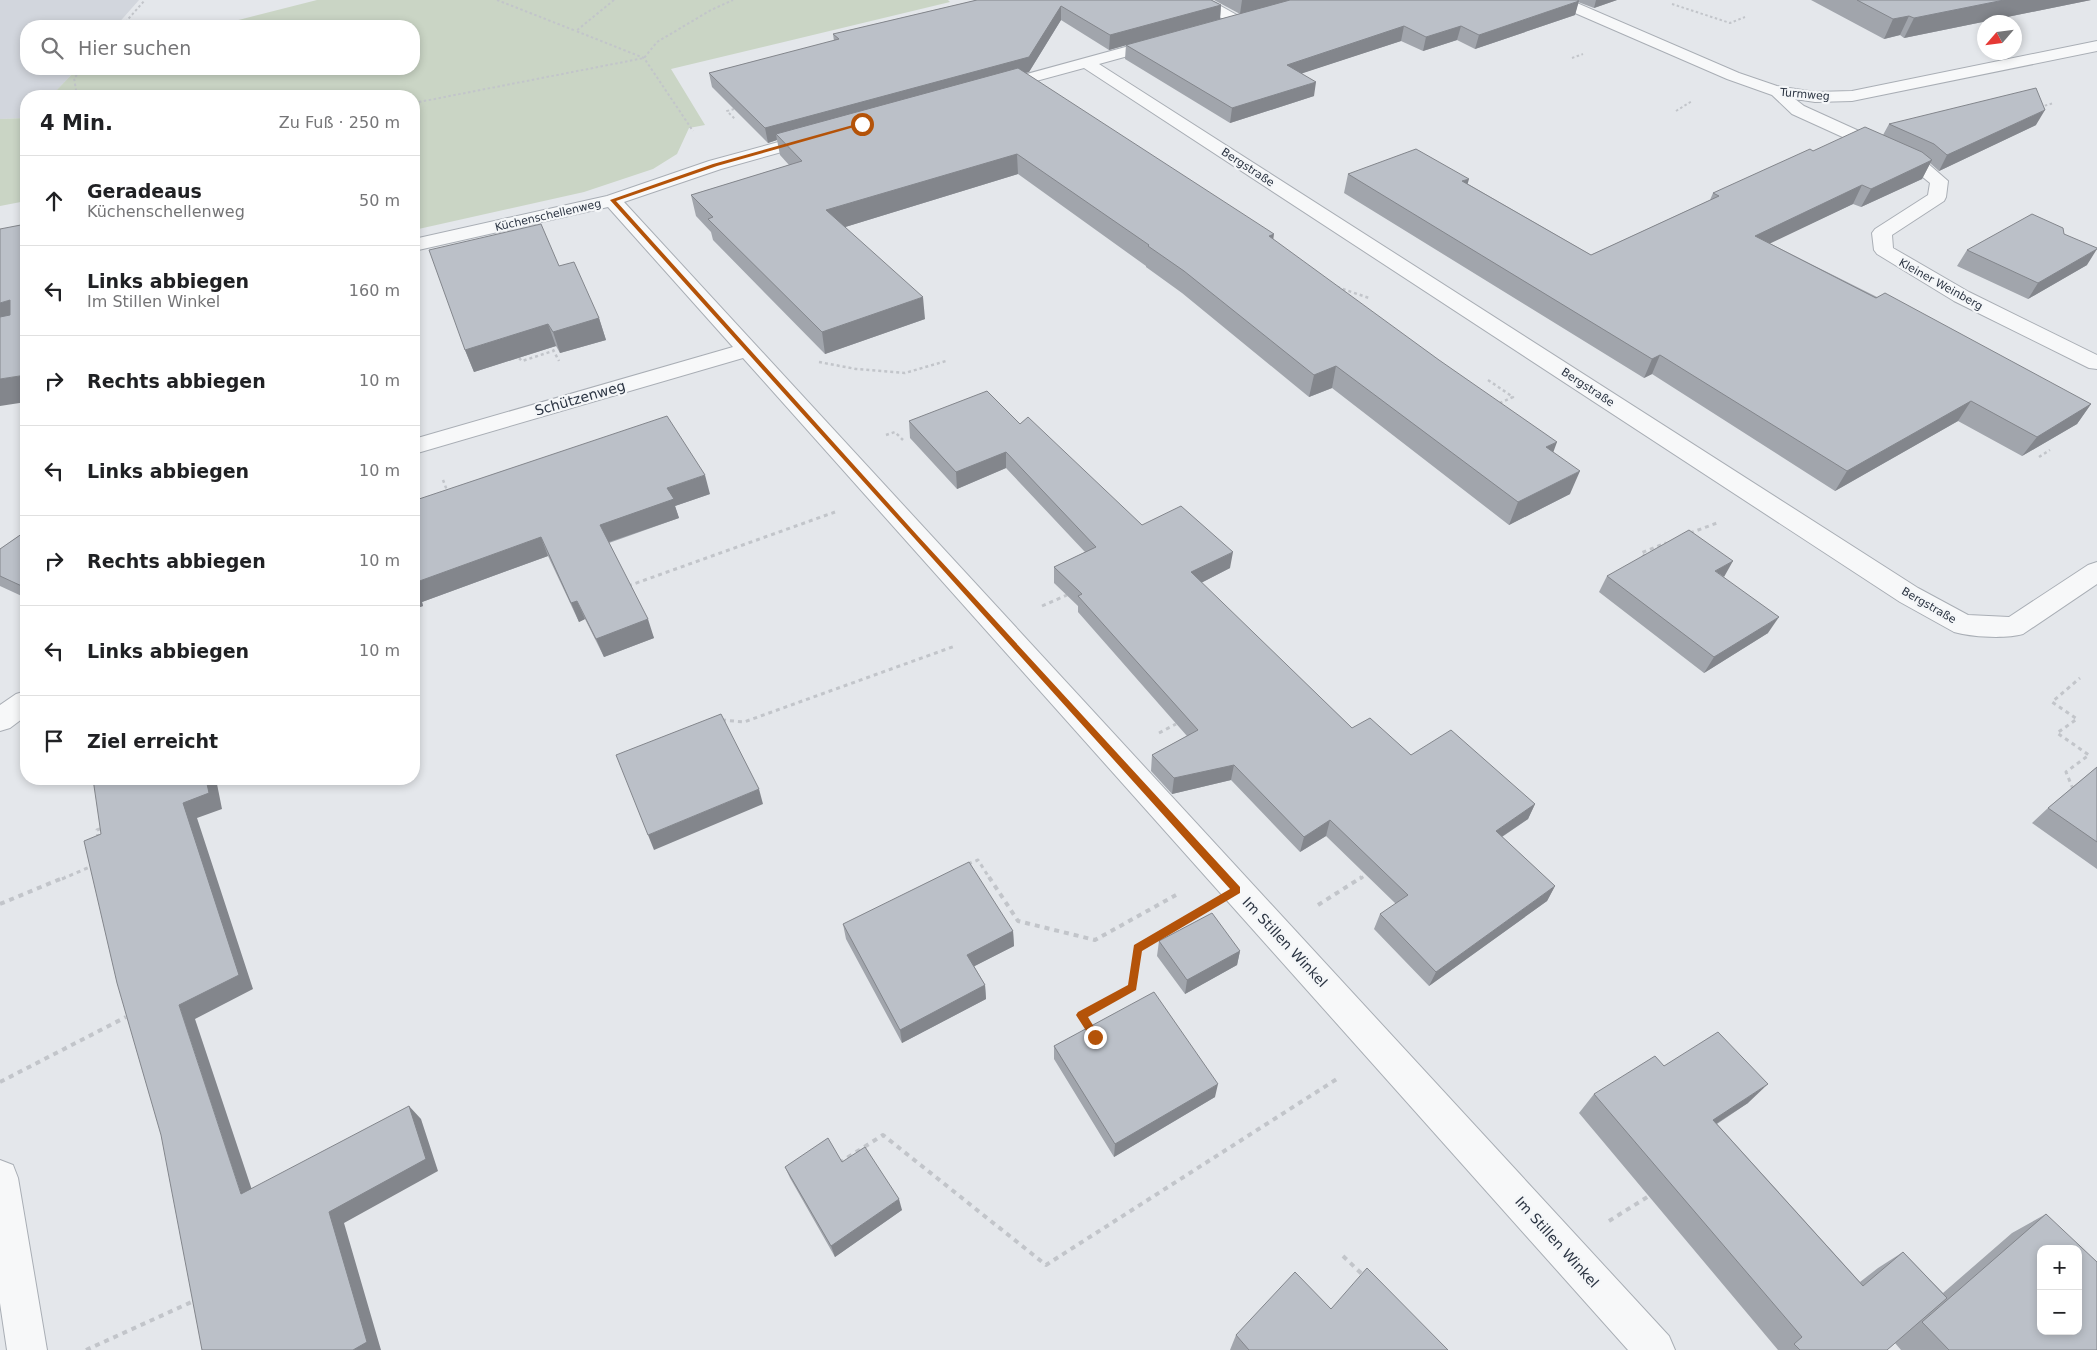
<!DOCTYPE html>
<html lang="de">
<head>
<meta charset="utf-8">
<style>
	:root { --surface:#fff; --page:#f2f2f2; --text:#202124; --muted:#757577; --line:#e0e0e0 }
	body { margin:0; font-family:"DejaVu Sans",sans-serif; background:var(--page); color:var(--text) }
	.controls { position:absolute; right:15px; bottom:15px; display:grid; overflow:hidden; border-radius:10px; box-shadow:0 2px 8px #0003 }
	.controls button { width:45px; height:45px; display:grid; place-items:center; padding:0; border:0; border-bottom:1px solid var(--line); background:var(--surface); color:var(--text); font:25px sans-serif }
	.compass { position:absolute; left:1977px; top:15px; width:45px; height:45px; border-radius:50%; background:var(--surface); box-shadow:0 2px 8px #0003; rotate:242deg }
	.stop { position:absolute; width:15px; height:15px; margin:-11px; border:4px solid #b45309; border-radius:50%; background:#fff }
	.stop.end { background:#b45309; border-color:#fff; box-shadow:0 1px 5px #0008 }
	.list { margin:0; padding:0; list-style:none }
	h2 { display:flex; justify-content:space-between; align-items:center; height:65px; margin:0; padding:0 20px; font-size:21px }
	h2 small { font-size:16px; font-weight:400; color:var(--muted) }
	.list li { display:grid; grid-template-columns:32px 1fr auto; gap:15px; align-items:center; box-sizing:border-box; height:90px; padding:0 20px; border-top:1px solid var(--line) }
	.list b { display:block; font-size:19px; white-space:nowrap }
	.list p { margin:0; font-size:16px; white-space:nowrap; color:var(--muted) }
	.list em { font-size:16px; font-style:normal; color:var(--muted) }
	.icon { flex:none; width:28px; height:28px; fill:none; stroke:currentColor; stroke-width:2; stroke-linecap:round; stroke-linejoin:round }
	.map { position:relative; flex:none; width:2097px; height:1350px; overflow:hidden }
	.search { position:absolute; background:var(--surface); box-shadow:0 2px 8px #0003; left:20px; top:20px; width:400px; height:55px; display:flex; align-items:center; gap:12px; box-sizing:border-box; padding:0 18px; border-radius:20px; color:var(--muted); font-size:19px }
	.panel { position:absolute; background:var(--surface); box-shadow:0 2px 8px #0003; left:20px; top:90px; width:400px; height:695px; border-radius:20px }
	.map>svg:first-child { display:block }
	.built { fill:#d2d6dd }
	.green { fill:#cad5c5 }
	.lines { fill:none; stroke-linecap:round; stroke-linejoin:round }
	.street-casing { stroke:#a9aeb5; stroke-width:2 }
	.path-far3 { stroke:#c2c5ca; stroke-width:2; stroke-dasharray:2.5 2.5; stroke-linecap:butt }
	.path-far2 { stroke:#c2c5ca; stroke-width:2.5; stroke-dasharray:3 3; stroke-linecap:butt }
	.path-far1 { stroke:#c2c5ca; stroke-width:3; stroke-dasharray:4 4; stroke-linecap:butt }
	.path { stroke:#c2c5ca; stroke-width:4; stroke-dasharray:5 5; stroke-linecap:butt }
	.street { fill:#f7f8f9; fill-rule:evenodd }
	.wall { fill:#a1a5ac }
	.shaded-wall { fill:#83868c }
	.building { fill:#bbc0c8; stroke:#83868c; fill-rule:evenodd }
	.route { fill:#b45309 }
	.labels { text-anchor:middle; stroke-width:4.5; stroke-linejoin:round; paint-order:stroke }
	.far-street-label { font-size:11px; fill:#2c3543; stroke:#f4f6f8 }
	.street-label { font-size:14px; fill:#2c3543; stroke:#f4f6f8 }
</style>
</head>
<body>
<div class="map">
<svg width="2097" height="1350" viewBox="0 0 2097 1350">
	<rect width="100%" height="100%" fill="#e4e7eb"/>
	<!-- built -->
	<path class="built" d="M0 0H139L116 26H26V69H77L51 96H26V118L0 119Z"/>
	<!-- green -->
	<path class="green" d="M317 0H948L950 2 671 69 705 125 689 128 677 154 653 169 584 192 414 230V96H51L77 69H414V26H215Z
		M26 118V201L0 206V119Z"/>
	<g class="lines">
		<!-- street casing -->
		<g class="street-casing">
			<path id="street" d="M1192 0H1210L1244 19 1247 22 1244 25H1234L1194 3Z
				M1550 0H1570L1739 73 1777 86 1815 92 1852 91 2097 41V51L1852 101 1815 102 1795 99 1804 106 1925 161 1948 181 1946 197 1944 201 1892 235 1893 248 1969 292 2097 355V369L2089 368 1954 301 1877 254 1874 250 1872 233 1875 229 1928 195 1930 183 1913 169 1792 114 1772 95 1727 79 1552 3Z
				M1162 37 1168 39 1170 42 1168 45 1099 64 1918 588 1968 615 2009 617 2088 565 2097 562V584L2023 634C2006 639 1971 637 1954 632L1900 602 1084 68 996 92 990 90 988 87 990 84Z
				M815 132 821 133 824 137 821 141 721 169 624 202 1669 1336 1675 1350H1628L743 358 414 454V439L733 347 608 207 414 251V239L607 196 709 161Z
				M26 691V716L10 728 0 731V705L16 694Z
				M0 1160 13 1165 18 1178 47 1350H7L0 1303Z"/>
		</g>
		<!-- path-far3 -->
		<path class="path-far3" d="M497 0 576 31
			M614 0 576 31 644 58 693 131
			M1672 4 1730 23 1745 17
			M122 26 145 0
			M1572 58 1583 54
			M77 96 74 78 83 69
			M414 103 644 58 657 42 711 10 733 0
			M2040 107 2054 103
			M734 109 727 111 735 119
			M1676 111 1692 101"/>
		<!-- path-far2 -->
		<path class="path-far2" d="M1337 287 1369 298
			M550 344 559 361
			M519 358 522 361 553 351
			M819 362 856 369 905 373 946 361
			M1488 380 1513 397 1498 404
			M886 435 895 432 903 440
			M2039 457 2050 450
			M443 480 448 493"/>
		<!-- path-far1 -->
		<path class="path-far1" d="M1690 533 1717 523
			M1646 557 1641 553 1666 543
			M628 586 835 512
			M1042 606 1067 595
			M722 720 744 722 955 646
			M1159 733 1176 724
			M2073 789 2066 772 2089 755 2057 733 2077 719 2052 702 2080 678
			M98 838 97 830 102 828
			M968 864 978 860 990 879
			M62 879 92 866
			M1360 879 1366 875"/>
		<!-- path -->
		<path class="path" d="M989 877 1018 921 1095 940 1176 895
			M0 904 65 877
			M1318 905 1362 877
			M1091 1030 1081 1015 1132 987 1137 948 1194 915
			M0 1082 126 1017
			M839 1163 883 1135 1046 1265 1340 1077
			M1609 1221 1649 1196
			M1343 1256 1363 1275
			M86 1350 196 1300"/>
		<!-- street -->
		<use href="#street" class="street"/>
	</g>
	<!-- wall -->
	<path class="wall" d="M977 0 1221 5 1220 19 1240 14 1214 0H1617L1594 8 1578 2 1575 15 1475 49 1457 40 1423 51 1401 41 1302 73 1314 96 1230 123 1125 59 1126 45 1109 50 1061 20 1029 72 1025 73 1273 239 1553 453 1570 494 1509 525 1332 388 1309 397 1182 293 1146 267V266L1018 174 845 227 925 319 825 354 713 240 711 232 696 216 691 195 789 165 780 155 777 140 768 143 712 87 709 73 834 41 833 34Z
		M1811 0H2091L1904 38 1900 35 1884 39Z
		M1889 124 2036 125 1939 171 1930 163 1922 179 1861 207 1853 204 1769 243 2091 404 2077 424 2022 456 1958 421 1835 491 1652 374 1644 378 1344 193 1348 174 1468 184 1591 255 1710 200 1713 193 1813 151 1883 135Z
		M2064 234 2087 265 2028 299 1957 266 1967 250Z
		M559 266 599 318 606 340 560 353 556 346 474 372 465 350Z
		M909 421 1020 424 1142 525 1230 568 1201 583 1352 728 1411 755 1535 804 1528 819 1502 837 1555 886 1547 901 1429 986 1374 929 1380 914 1396 904 1326 836 1300 852 1231 780 1172 794 1151 771 1152 755 1187 736 1078 612V606L1054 583V567L1085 552 1006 468 957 489 910 438Z
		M414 494 419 499 710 494 675 506 679 518 609 543 654 638 604 657 585 619 579 622 548 556 422 602 423 606 414 609Z
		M26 531V598L0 586V549Z
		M1607 576 1724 577 1768 633 1704 673 1599 592Z
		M2097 767V869L2032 823 2048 808Z
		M843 924 1013 931 1014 946 974 966 985 985 986 999 902 1043 846 939Z
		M1159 941 1240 951 1237 965 1185 994 1157 956Z
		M1054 1046 1215 1097 1114 1157 1054 1059Z
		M1664 1066 1748 1103 1717 1124 1860 1282 1878 1268 1903 1252 1943 1293 2012 1233 2046 1214 2097 1350H1901L1895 1343 1887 1350H1778L1579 1113 1594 1094Z
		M842 1162 902 1210 835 1257 790 1178 785 1167Z
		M1331 1309 1448 1350H1230L1236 1335Z"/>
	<!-- shaded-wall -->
	<path class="shaded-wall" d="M1242 0H1292L1240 14Z
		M1596 0H1617L1594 8Z
		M2004 0H2091L1904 38 1914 18Z
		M1579 1 1575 15 1475 49 1479 35Z
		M1221 5 1220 19 1109 50 1110 35Z
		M1061 6V20L1029 72 781 139 776 134 777 140 768 143 765 128Z
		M1909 16 1900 35 1884 39 1893 19Z
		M1404 26 1401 41 1285 79 1287 65Z
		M1461 26 1457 40 1423 51 1426 37Z
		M1316 82 1314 96 1230 123 1232 108Z
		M2045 110 2036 125 1939 171 1947 155Z
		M1017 154 1018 174 829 232 826 210Z
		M1932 160 1922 179 1861 207 1871 189Z
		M1469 179 1464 197 1462 181Z
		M1862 185 1853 204 1746 255 1755 236Z
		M1274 234 1271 255 1269 236Z
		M2097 249 2087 265 2028 299 2038 283Z
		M923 297 925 319 825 354 822 332Z
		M10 300 26 323 0 332V303Z
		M599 318 606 340 560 353 553 332Z
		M548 324 556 346 474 372 465 350Z
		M1660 355 1652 374 1644 378 1652 359Z
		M1336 366 1332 388 1309 397 1314 375Z
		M26 375V402L0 406V379Z
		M1971 401 1958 421 1835 491 1847 471Z
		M2091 404 2077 424 2022 456 2037 437Z
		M1557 442 1549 464 1546 447Z
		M1006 452V468L957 489 956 472Z
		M1580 471 1570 494 1509 525 1518 502Z
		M705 475 710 494 675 506 679 518 606 543 600 525 667 488Z
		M541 537 548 556 422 602 423 606 414 609V583Z
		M1233 552 1230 568 1189 589 1191 572Z
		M1733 561 1724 577 1715 571Z
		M577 601 585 619 579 622 571 603Z
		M1779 617 1768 633 1704 673 1714 657Z
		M648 619 654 638 604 657 596 639Z
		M1234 765 1231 780 1172 794 1174 778Z
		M206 779H216L222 809 197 818 253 989 195 1019 257 1205 241 1194 179 1005 183 803Z
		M759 789 763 804 654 850 648 835Z
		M1535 804 1528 819 1488 846 1496 831Z
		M1330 820 1326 836 1300 852 1304 837Z
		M1555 886 1547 901 1429 986 1436 972Z
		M1013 931 1014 946 969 969 967 955Z
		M1240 951 1237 965 1185 994 1187 980Z
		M985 985 986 999 902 1043 900 1030Z
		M1218 1084 1215 1097 1114 1157 1115 1144Z
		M1768 1084 1748 1103 1694 1138 1713 1120Z
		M409 1106 421 1119 438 1171 344 1223 381 1350H353L329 1212Z
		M899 1199 902 1210 835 1257 831 1246Z"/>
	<!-- building -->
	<path class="building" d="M977 0H1211L1221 5 1110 35 1061 6 1029 57 765 128 709 73 839 39 833 34Z
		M1290 0H1577L1579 1 1479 35 1461 26 1426 37 1404 26 1287 65 1316 82 1232 108 1126 45Z
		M1857 0H2004L1914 18 1909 16 1893 19Z
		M1018 68 1274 234 1269 236 1439 360 1557 442 1546 447 1580 471 1518 502 1336 366 1314 375 1184 271 1148 246 1149 245 1017 154 826 210 923 297 822 332 708 219 713 217 691 195 802 161 776 134Z
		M2036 88 2045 110 1947 155 1934 144 1889 124Z
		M1865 127 1922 152 1932 160 1871 189 1862 185 1755 236 1876 298 1885 293 2091 404 2037 437 1971 401 1847 471 1660 355 1652 359 1348 174 1416 149 1469 179 1462 181 1591 255 1719 196 1713 193 1810 149 1813 151Z
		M2032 214 2063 228 2064 234 2097 248V249L2038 283 1967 250Z
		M26 224V375L0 379V317L10 315V300L0 303V229Z
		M541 224 559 266 574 262 599 318 553 332 548 324 465 350 429 250Z
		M987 391 1020 424 1028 417 1142 525 1181 506 1233 552 1191 572 1352 728 1370 718 1411 755 1451 730 1535 804 1496 831 1555 886 1436 972 1380 914 1408 895 1330 820 1304 837 1234 765 1174 778 1152 755 1198 730 1078 596 1082 594 1054 567 1096 547 1006 452 956 472 909 421Z
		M667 416 705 475 667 488 674 499 600 525 648 619 596 639 577 601 571 603 541 537 414 583V494L419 499Z
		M1689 530 1733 561 1715 571 1779 617 1714 657 1607 576Z
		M26 531V588L0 576V549Z
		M721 714 759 789 648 835 616 755Z
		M2097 767V842L2048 808Z
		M93 779H206L209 793 183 803 239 975 179 1005 241 1194 409 1106 426 1159 329 1212 367 1342 353 1350H202L161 1135 117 983 84 841 101 834Z
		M969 862 1013 931 967 955 985 985 900 1030 843 924Z
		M1212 913 1240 951 1187 980 1159 941Z
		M1154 992 1218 1084 1115 1144 1054 1046Z
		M1718 1032 1768 1084 1713 1120 1863 1286 1903 1252 1947 1298 1887 1350H1800L1794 1344 1802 1337 1594 1094 1655 1056 1664 1066Z
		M828 1138 842 1162 865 1147 899 1199 831 1246 785 1167Z
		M2046 1214 2097 1262V1350H1949L1922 1322ZM2041 1249H2078V1331H2041Z
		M1367 1268 1448 1350H1249L1236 1335 1295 1272 1331 1309Z"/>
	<!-- route -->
	<path class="route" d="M860 123 865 124 717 166 616 201 917 535 1240 887V893L1142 951 1136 990 1088 1017 1100 1037 1095 1042 1092 1040 1076 1015 1078 1012 1128 985 1134 945 1230 889 610 200 713 164Z"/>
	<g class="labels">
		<!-- far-street labels -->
		<g class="far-street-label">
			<text transform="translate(1805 94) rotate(5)" y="4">Turmweg</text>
			<text transform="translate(1248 167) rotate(33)" y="4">Bergstraße</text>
			<text transform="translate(548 215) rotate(-13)" y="4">Küchenschellenweg</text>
			<text transform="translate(1941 284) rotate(29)" y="4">Kleiner Weinberg</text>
			<text transform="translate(1588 387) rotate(33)" y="4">Bergstraße</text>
			<text transform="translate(1929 605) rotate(30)" y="4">Bergstraße</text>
		</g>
		<!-- street labels -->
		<g class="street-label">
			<text transform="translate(580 398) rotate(-16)" y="5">Schützenweg</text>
			<text transform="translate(1285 942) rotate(47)" y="5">Im Stillen Winkel</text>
			<text transform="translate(1557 1242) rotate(48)" y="5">Im Stillen Winkel</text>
		</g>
	</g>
</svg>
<div class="controls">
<button>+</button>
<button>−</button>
</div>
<svg class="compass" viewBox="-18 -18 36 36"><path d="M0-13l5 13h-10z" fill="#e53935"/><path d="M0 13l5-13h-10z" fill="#757577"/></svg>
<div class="stop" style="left:862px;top:124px"></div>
<div class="stop end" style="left:1095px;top:1037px"></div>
<div class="search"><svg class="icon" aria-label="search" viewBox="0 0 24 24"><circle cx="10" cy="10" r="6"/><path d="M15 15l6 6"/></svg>Hier suchen</div>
<section class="panel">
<h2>4 Min.<small>Zu Fuß · 250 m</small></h2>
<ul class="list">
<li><svg class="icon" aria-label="ahead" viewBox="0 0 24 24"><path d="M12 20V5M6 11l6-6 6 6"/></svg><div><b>Geradeaus</b><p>Küchenschellenweg</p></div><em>50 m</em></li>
<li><svg class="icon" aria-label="left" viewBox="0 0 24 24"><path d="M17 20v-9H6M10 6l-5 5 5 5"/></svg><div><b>Links abbiegen</b><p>Im Stillen Winkel</p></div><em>160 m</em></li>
<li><svg class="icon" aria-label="right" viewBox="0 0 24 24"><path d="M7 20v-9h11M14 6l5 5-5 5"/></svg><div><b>Rechts abbiegen</b></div><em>10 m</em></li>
<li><svg class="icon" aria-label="left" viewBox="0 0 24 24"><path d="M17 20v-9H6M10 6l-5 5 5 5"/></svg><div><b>Links abbiegen</b></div><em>10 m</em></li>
<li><svg class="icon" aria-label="right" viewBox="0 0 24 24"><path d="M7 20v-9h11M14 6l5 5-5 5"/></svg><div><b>Rechts abbiegen</b></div><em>10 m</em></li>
<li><svg class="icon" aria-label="left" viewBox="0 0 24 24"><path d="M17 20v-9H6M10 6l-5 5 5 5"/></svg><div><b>Links abbiegen</b></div><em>10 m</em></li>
<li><svg class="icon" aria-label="arrive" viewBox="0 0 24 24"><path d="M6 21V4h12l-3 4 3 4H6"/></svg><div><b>Ziel erreicht</b></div></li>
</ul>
</section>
</div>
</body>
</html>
